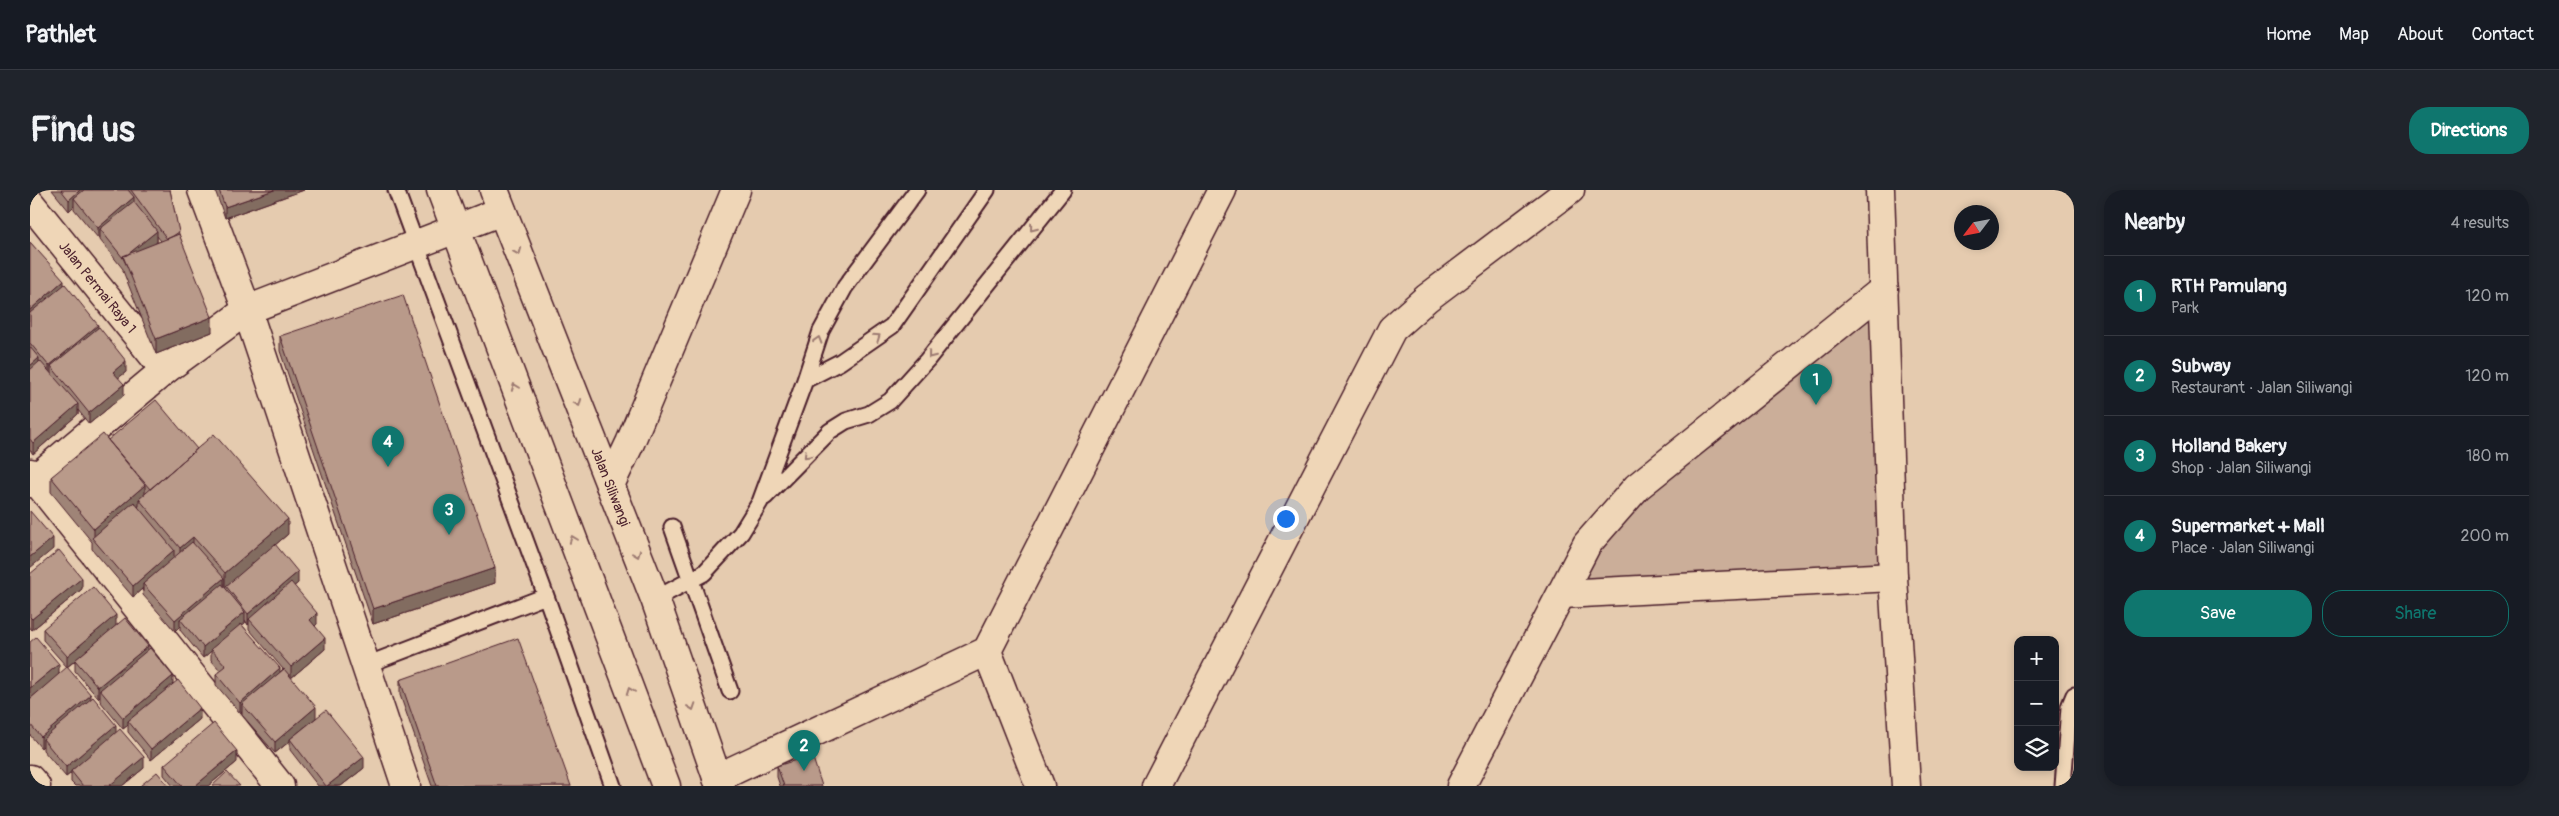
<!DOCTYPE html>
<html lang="en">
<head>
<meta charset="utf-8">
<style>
	:root { --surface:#171b24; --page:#20242c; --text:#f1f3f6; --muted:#9ea1a6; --line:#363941; --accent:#0f766e }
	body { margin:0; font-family:Pangolin,sans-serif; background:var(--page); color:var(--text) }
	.controls { position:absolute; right:15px; bottom:15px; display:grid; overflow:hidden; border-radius:10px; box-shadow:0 2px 8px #0003 }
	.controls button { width:45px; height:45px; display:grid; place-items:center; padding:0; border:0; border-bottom:1px solid var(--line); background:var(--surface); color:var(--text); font:25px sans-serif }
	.compass { position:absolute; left:1924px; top:15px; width:45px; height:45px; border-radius:50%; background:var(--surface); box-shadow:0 2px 8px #0003; rotate:238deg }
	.you { position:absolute; left:1255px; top:328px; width:18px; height:18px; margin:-12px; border:4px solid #fff; border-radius:50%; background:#1a73e8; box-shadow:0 0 0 8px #1a73e833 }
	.badge { display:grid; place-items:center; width:32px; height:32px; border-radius:50%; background:var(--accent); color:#fff; font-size:16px; font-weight:700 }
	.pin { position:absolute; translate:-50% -41px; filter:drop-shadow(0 1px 2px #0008) }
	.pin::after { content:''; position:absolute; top:26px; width:18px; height:15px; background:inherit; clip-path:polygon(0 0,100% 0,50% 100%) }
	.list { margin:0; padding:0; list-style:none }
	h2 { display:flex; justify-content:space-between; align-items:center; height:65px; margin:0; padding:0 20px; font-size:21px }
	h2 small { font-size:16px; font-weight:400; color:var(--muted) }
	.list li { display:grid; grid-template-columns:32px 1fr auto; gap:15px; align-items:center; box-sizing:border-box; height:80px; padding:0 20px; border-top:1px solid var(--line) }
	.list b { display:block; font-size:19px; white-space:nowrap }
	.list p { margin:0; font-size:16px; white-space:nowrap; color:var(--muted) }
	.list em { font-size:16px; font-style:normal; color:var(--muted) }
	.actions { display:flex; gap:10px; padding:15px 20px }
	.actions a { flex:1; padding:11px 0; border:1px solid var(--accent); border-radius:20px; text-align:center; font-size:18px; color:var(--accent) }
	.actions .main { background:var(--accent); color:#fff }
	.icon { flex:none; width:28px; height:28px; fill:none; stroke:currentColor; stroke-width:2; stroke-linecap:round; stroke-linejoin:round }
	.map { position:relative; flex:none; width:2044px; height:596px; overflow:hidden; border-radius:20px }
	header { display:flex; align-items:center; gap:30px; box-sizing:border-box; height:70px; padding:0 25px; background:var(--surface); border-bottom:1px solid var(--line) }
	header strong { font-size:24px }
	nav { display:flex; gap:28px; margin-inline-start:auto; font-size:18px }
	.intro { display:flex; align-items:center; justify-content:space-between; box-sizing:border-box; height:120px; padding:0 30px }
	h1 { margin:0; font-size:35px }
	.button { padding:12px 22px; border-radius:20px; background:var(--accent); color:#fff; font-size:18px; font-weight:700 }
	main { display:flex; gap:30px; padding:0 30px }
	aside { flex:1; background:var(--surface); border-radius:20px; box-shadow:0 2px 8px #0003 }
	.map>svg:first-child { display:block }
	.green { fill:#cbae99; stroke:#8a6662 }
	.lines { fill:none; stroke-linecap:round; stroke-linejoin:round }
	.service-casing { stroke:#4a1f2b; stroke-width:19 }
	.minor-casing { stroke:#4a1f2b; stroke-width:31 }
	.primary-casing { stroke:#4a1f2b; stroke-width:31 }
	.service { stroke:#efd6b7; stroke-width:15 }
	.minor { stroke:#efd6b7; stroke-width:28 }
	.primary { stroke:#efd6b7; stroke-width:28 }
	.wall { fill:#9f8477; stroke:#4a1f2b; fill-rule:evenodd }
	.shaded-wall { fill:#826c61; stroke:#4a1f2b }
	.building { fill:#b99a8a; stroke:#4a1f2b }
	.oneway { stroke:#9c7a71 }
	.labels { text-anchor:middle; stroke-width:4; stroke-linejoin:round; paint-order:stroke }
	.street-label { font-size:14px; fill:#4a1f2b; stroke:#efd6b7 }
</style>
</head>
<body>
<header>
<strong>Pathlet</strong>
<nav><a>Home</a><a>Map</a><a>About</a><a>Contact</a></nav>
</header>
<div class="intro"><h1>Find us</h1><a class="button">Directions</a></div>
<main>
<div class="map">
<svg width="2044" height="596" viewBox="0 0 2044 596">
	<rect width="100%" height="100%" fill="#e5cbaf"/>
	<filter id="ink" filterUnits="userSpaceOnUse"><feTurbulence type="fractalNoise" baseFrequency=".02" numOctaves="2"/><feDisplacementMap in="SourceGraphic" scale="10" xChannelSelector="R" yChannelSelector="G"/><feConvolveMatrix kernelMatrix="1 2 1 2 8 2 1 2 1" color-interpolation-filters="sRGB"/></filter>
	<g filter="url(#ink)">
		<!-- green -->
		<path class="green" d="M1854 99 1863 387 1532 404 1575 331Z"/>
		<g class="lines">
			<!-- service casing -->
			<g class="service-casing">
				<path id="service" d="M366 0 516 406 583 596
					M775 190 810 172 862 136 957 0
					M735 307 800 241 816 231 839 224 860 211 897 170 1033 0
					M642 337 700 501
					M625 409 674 383 711 343 730 312 775 190 791 141 815 97 887 0
					M336 475 516 406
					M2033 596 2039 517 2044 505"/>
			</g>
			<!-- minor casing -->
			<g class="minor-casing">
				<g id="minor">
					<path d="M172 0 217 120 376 596"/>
					<path d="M1850 0 1863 387 1876 596"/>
					<path id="s1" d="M0 13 135 180"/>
					<path d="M0 283 250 596"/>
					<path d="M0 293 135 180 217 120 472 21"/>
					<path d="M580 295 600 253 706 0"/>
					<path d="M1532 404 1863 387"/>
					<path d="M957 461 1010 596"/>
					<path d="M687 588 957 461 1192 0"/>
					<path d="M0 589 6 596"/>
					<path d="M1126 596 1362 139 1397 108 1540 0"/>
					<path d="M1431 596 1557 354 1607 297 1854 99"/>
				</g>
			</g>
			<!-- primary casing -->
			<g class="primary-casing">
				<g id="primary">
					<path d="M411 0 636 596"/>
					<path id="s2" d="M464 0 625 409 690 596"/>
				</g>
			</g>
			<!-- service -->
			<use href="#service" class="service"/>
			<!-- minor -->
			<use href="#minor" class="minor"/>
			<!-- primary -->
			<use href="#primary" class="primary"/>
		</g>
		<!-- wall -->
		<path class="wall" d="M22 0H140L149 44 182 142 126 164 93 81V79L70 50V47L68 48 44 19V16L39 21ZM127 46 131 51 124 54 127 52Z
			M185 0H274L195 28Z
			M0 52 68 138 96 182 88 188 94 205 59 234 48 220V224L3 264 0 260Z
			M250 146 465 393 343 434 250 161Z
			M78 250 167 259 258 344 245 355 268 393 264 396 287 434 285 436 295 459 261 488 286 528 334 578 311 596H288L260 560V551L245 563 212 525V522L210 523 186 495V484L190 480 181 470V461L173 468 150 440V436L145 441 113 405V398L103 407 62 359V352L21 302V287ZM215 430 218 435 219 434V439L253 479 250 482 212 435 215 433Z
			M0 384 52 399 2 440 0 438Z
			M86 435 118 460 143 494 170 529 121 570 98 542V535L93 539 70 511V506L68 508 45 481V471L37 477 13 450V439Z
			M0 452 29 484 61 509 86 543 114 578 92 596H45L41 592V583L36 587 13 560V556L11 558 0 545Z
			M370 490 541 596H402L370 505Z
			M207 572 178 596H143L134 585V575Z
			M747 576 792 596H750L747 587Z"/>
		<!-- shaded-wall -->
		<path class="shaded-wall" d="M50 0H63L44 8V16L39 21V10Z
			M244 0H274L195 28V17Z
			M104 7V18L70 39V47L68 48V38Z
			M127 41V52L97 76 93 68Z
			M34 90V101L0 131V120Z
			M182 127V142L126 164V149Z
			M68 135V146L21 176V185L19 187V176Z
			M9 168V179L0 187V176Z
			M96 171V182L83 192V182Z
			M94 194V205L59 234V223Z
			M48 214V224L3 264V253Z
			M115 295V310L109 309V316L66 352 64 350V339Z
			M258 329V344L196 397V396L195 398V383Z
			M163 347V362L150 373V358Z
			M23 348V359L0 378V367Z
			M144 360V371L113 394V398L103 407V396Z
			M465 378V393L343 434V419Z
			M268 382V393L222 432 219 429V434L218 435V424Z
			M52 388V399L2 440V429Z
			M194 388V399L150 429V436L145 441V430Z
			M215 422V433L173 468V457Z
			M287 423V434L280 441V430Z
			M86 425V436L37 477V466Z
			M295 448V459L261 488V477Z
			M118 456V467L70 500V506L68 508V497Z
			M29 474V485L0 509V498Z
			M250 478V489L212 514V522L210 523V513Z
			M143 486V497L98 531V535L93 539V528Z
			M61 505V516L13 549V556L11 558V547Z
			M286 517V528L260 549V551L245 563V552Z
			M170 518V529L121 570V559Z
			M86 535V546L41 581V583L36 587V577Z
			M207 561V572L178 596H165Z
			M114 567V578L92 596H79Z
			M334 567V578L311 596H297Z"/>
		<!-- building -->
		<path class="building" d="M31 0H50L39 10Z
			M54 0H98L104 7 68 38 44 8Z
			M101 0H140L149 42 143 46 137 49Z
			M189 0H244L195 17Z
			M104 12 127 41 97 65 93 66V68L70 39Z
			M149 44 182 127 126 149 93 66Z
			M0 52 34 90 0 120Z
			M35 94 68 135 19 176 0 153V123Z
			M373 105 465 378 343 419 250 146Z
			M69 137 96 171 83 182 94 194 59 223 21 176Z
			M0 157 9 168 0 176Z
			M10 171 48 214 3 253 0 249V180Z
			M126 210 167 259 120 299 78 250Z
			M73 244 115 295 64 339 21 287Z
			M184 244 258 329 195 383 163 347 150 358 109 309Z
			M104 312 144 360 103 396 62 348Z
			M0 321 23 348 0 367Z
			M162 352 194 388 145 430 113 394Z
			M245 354 268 382 218 424 196 396Z
			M29 360 52 388 2 429 0 427V384Z
			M261 392 287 423 280 430 295 448 261 477 219 429Z
			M192 394 215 422 173 457 150 429Z
			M63 397 86 425 37 466 13 439Z
			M95 428 118 456 68 497 45 470Z
			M211 434 250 478 210 513 186 484 196 476 181 459Z
			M6 447 29 474 0 498V452Z
			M488 448 541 596H407L370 490Z
			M120 458 143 486 93 528 70 500Z
			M37 477 61 505 11 547 0 534V509Z
			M254 479 286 517 245 552 212 514Z
			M148 490 170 518 121 559 98 531Z
			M63 507 86 535 36 577 13 549Z
			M296 520 334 567 297 596H296L260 549Z
			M184 533 207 561 165 596H152L134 575Z
			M90 539 114 567 79 596H53L41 581Z
			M782 565 792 596H754L747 576Z
			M127 582 139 596H110Z
			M197 582 210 596H182Z"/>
		<!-- one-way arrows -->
		<defs><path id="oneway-chevron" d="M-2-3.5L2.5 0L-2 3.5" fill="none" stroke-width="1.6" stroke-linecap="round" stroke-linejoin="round" transform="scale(1.25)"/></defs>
		<g class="oneway">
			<use href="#oneway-chevron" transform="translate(1003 38) rotate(129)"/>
			<use href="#oneway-chevron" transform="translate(488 62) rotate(68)"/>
			<use href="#oneway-chevron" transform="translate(847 147) rotate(-35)"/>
			<use href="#oneway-chevron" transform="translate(788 150) rotate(-73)"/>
			<use href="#oneway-chevron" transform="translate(901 165) rotate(129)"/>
			<use href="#oneway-chevron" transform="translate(485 197) rotate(-111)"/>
			<use href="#oneway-chevron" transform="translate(548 213) rotate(68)"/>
			<use href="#oneway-chevron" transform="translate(777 265) rotate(135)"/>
			<use href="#oneway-chevron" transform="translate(543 349) rotate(-111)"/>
			<use href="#oneway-chevron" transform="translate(607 364) rotate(69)"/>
			<use href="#oneway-chevron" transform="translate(600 501) rotate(-111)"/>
			<use href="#oneway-chevron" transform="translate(662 517) rotate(71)"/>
		</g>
	</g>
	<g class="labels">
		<!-- street labels -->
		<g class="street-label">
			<text dy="5" stroke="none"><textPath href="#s1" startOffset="108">Jalan Permai Raya 1</textPath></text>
			<text dy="5" stroke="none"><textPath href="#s2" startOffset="319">Jalan Siliwangi</textPath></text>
		</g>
	</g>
</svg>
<div class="controls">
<button>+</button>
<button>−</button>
<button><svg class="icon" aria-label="layers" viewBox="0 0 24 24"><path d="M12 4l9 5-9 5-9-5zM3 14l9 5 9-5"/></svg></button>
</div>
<svg class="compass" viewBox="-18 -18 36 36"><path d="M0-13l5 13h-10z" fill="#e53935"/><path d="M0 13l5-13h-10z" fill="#9ea1a6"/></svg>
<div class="you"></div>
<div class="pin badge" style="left:1786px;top:215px">1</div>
<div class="pin badge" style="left:774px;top:581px">2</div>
<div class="pin badge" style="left:419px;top:345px">3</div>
<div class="pin badge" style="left:358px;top:277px">4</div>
</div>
<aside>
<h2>Nearby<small>4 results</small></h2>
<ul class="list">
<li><span class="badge">1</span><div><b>RTH Pamulang</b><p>Park</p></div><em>120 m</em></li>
<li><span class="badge">2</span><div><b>Subway</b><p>Restaurant · Jalan Siliwangi</p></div><em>120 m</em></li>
<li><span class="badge">3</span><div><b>Holland Bakery</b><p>Shop · Jalan Siliwangi</p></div><em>180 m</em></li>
<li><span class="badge">4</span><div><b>Supermarket + Mall</b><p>Place · Jalan Siliwangi</p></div><em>200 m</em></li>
</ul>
<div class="actions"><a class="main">Save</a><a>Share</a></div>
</aside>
</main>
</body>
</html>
